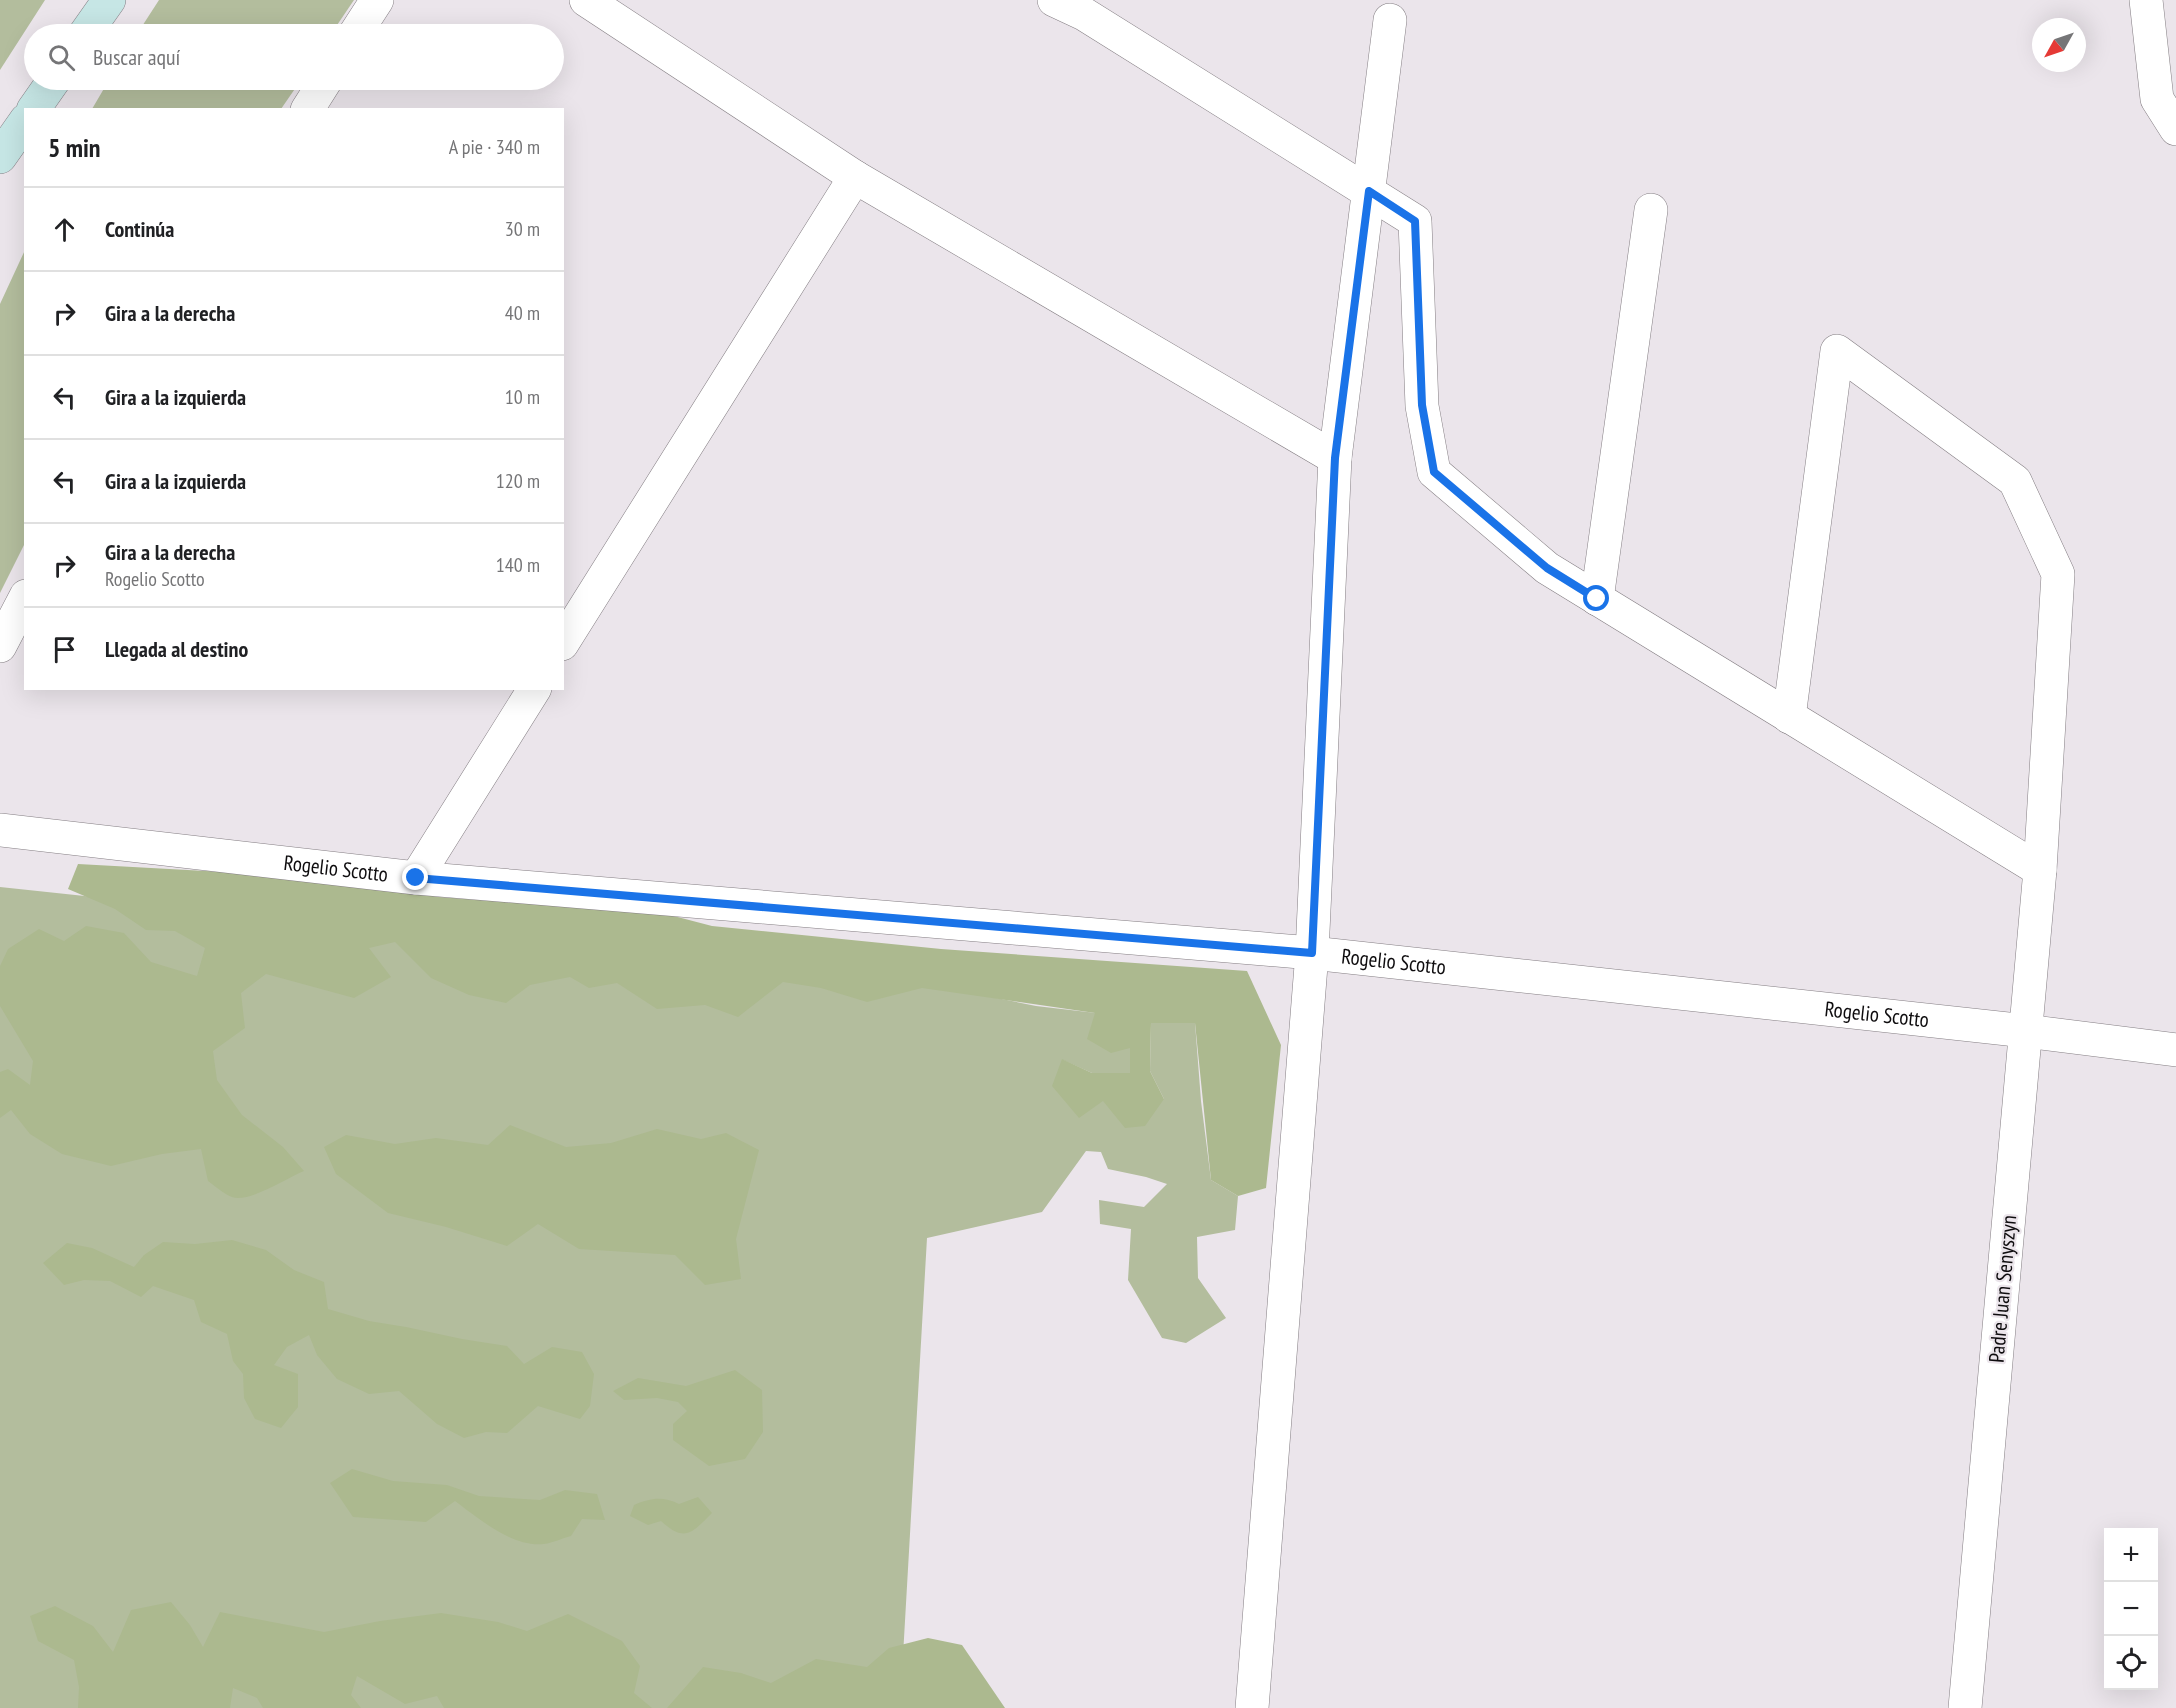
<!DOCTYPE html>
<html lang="es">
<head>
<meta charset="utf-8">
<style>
	:root { --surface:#fff; --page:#f6f6f6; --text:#202124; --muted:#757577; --line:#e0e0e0 }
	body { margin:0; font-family:"PT Sans Narrow",sans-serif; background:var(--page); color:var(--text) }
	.controls { position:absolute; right:18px; bottom:18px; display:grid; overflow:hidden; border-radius:0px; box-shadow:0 6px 24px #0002 }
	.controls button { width:54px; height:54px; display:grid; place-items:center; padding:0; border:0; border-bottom:2px solid var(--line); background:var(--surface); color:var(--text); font:30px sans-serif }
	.compass { position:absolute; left:2032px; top:18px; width:54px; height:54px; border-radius:50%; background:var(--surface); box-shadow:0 6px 24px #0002; rotate:230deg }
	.stop { position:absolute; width:18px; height:18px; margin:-14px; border:4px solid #1a73e8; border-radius:50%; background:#fff }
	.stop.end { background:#1a73e8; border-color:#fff; box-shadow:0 2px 6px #0008 }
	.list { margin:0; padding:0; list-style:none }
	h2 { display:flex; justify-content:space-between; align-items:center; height:78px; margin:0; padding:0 24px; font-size:26px }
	h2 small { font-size:20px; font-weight:400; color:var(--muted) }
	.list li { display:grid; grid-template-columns:39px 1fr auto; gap:18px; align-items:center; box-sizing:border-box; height:84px; padding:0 24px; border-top:2px solid var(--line) }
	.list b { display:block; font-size:22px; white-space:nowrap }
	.list p { margin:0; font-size:20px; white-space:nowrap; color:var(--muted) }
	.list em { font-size:20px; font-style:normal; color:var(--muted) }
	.icon { flex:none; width:33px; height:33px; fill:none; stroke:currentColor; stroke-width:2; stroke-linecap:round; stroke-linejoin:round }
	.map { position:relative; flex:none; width:2176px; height:1708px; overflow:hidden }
	.search { position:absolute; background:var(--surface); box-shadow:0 6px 24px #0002; left:24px; top:24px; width:540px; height:66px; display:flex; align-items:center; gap:15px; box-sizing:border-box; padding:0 21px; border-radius:33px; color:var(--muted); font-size:22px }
	.panel { position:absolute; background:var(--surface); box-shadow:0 6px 24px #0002; left:24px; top:108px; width:540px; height:582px; border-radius:0px }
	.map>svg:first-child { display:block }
	.green { fill:#b3bd9d }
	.forest { fill:#acb98f }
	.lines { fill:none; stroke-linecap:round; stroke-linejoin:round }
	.minor-casing { stroke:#847e83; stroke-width:34 }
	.secondary-casing { stroke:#847e83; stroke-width:34 }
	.minor { stroke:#fff; stroke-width:33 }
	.secondary { stroke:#c6e6e5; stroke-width:33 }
	.route { stroke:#1a73e8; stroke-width:8 }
	.labels { text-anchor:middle; stroke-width:4.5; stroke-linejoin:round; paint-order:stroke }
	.street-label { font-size:21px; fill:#0e0c0e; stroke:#ebe5eb }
</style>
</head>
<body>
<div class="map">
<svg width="2176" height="1708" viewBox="0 0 2176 1708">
	<rect width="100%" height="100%" fill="#ebe5eb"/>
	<!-- green -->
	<path class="green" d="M0 0H45L0 70Z
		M159 0H354L331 34H137Z
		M109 80H301L281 109H92Z
		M25 250V543L0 593V304Z
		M0 887 942 987 1036 1006 1096 1013 1130 1048V1073H1092L1063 1060 1103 1101 1164 1099 1150 1071 1151 1023H1195L1201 1101 1211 1180 1238 1196 1235 1230 1197 1237 1198 1278 1226 1318 1186 1343 1162 1338 1128 1280 1131 1229 1100 1224 1099 1200 1144 1207 1167 1184 1146 1177 1108 1169 1101 1152 1086 1151 1042 1212 927 1238 900 1708H0Z"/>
	<!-- forest -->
	<path class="forest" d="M78 864 262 874 345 881 439 897 666 914 712 926 941 949 1247 971 1281 1045 1266 1188 1238 1196 1211 1180 1195 1023H1151L1150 1071 1164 1099 1145 1126 1125 1128 1103 1101 1079 1118 1052 1086 1062 1059 1092 1073H1130V1048L1111 1053 1087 1039 1095 1013 922 988 867 1002 821 988 783 982 738 1017 705 1005 657 1009 617 983 589 988 570 977 530 985 506 1003 469 995 431 978 395 942 369 948 391 977 354 998 266 974 241 993 245 1028 213 1051 217 1080 242 1115 283 1147 304 1171C287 1178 249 1203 232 1197 224 1194 215 1186 208 1181L201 1149 162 1154 111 1166 62 1154 30 1134 11 1110 0 1118V1072L8 1069 30 1085 33 1061 0 1006V966L8 949 39 929 64 941 86 926 124 933 151 962 197 976 205 948 175 931 146 930 115 909 68 889Z
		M510 1125 566 1147 611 1143 657 1129 701 1139 726 1133 759 1150 736 1239 741 1279 705 1285 675 1255 579 1249 538 1224 507 1246 446 1227 388 1213 336 1174 324 1147 346 1135 395 1144 436 1138 488 1145Z
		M232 1240 266 1250 294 1270 324 1282 328 1309 369 1321 406 1327 462 1339 507 1346 524 1364 552 1347 582 1352 594 1374 590 1406 580 1419 538 1406 507 1433 486 1432 464 1438 437 1424 399 1391 369 1394 337 1379 317 1355 309 1335 287 1347 274 1365 298 1374V1407L281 1428 255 1419 244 1398 243 1374 233 1361 227 1334 201 1322 194 1300 153 1286 141 1297 110 1281 84 1280 64 1285 43 1263 67 1243 92 1248 134 1267 144 1255 163 1242 195 1244Z
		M735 1370 762 1390 763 1432 745 1459 709 1466 673 1440V1424L687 1411 678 1402 657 1398 624 1400 613 1391 638 1378 686 1386Z
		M352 1469 393 1481 447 1485 479 1496 540 1500 565 1490 597 1494 605 1520 582 1519 571 1536C562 1538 553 1543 544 1544 513 1548 478 1518 455 1501L426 1522 353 1517 330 1483Z
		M698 1497 712 1513C692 1533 685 1543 661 1521L648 1525 630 1516 634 1505C651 1498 662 1496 679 1504Z
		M171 1602 190 1625 203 1647 220 1612 324 1632 380 1621 441 1613 498 1622 527 1631 568 1614 622 1641 640 1666 634 1693 652 1708H444L437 1696 405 1704 357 1676 351 1695 361 1708H263L257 1698 233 1688 230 1708H78L79 1687 74 1660 38 1641 30 1616 55 1606 93 1626 113 1652 131 1610Z
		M928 1638 962 1645 1005 1708H667L703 1667 741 1673 771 1683 816 1659 867 1667 889 1648Z"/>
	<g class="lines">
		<!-- minor casing -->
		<g class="minor-casing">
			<g id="minor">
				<path d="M586 0 855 177 1335 458"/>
				<path d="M1054 0 1084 14 1415 221 1422 406 1434 472 1547 568 2040 870"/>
				<path d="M2146 0 2157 99 2176 129"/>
				<path d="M355 34 377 0"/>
				<path d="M307 110 326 80"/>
				<path d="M1597 599 1651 210"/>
				<path d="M562 644 855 177"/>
				<path d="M0 646 26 596"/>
				<path d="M1789 717 1837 351 2015 481 2058 574 2040 870 1965 1708"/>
				<path id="s1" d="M0 830 416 878 1312 953 2026 1031 2176 1050"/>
				<path d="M416 878 535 688"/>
				<path d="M1252 1708 1312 953 1335 458 1390 20"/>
			</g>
		</g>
		<!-- secondary casing -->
		<g class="secondary-casing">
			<path id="secondary" d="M85 34 109 0
				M33 110 54 80
				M0 157 26 120"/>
		</g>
		<!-- minor -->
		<use href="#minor" class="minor"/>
		<!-- secondary -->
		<use href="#secondary" class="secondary"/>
	</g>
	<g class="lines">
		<!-- route -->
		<path class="route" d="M416 878 1312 953 1335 458 1369 191 1415 221 1422 405 1434 472 1547 568 1597 599"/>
	</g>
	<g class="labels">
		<!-- street labels -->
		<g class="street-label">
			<text dy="7" stroke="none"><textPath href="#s1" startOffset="338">Rogelio Scotto</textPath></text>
			<text dy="7" stroke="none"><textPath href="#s1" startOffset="1400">Rogelio Scotto</textPath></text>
			<text dy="7" stroke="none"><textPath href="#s1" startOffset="1886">Rogelio Scotto</textPath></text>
			<text transform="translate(2003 1289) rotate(-85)" y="7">Padre Juan Senyszyn</text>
		</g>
	</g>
</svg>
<div class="controls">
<button>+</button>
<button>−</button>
<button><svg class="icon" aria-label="locate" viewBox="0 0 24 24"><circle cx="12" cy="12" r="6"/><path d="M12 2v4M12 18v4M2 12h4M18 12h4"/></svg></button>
</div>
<svg class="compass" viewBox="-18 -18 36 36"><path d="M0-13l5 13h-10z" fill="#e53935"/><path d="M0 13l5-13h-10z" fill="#757577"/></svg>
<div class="stop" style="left:1597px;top:599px"></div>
<div class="stop end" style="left:416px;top:878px"></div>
<div class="search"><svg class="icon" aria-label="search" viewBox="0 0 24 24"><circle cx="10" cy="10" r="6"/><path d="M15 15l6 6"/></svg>Buscar aquí</div>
<section class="panel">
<h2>5 min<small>A pie · 340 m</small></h2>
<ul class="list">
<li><svg class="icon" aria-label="ahead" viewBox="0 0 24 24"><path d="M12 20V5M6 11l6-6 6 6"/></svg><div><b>Continúa</b></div><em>30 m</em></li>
<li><svg class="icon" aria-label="right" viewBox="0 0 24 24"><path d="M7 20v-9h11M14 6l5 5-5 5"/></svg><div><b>Gira a la derecha</b></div><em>40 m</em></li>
<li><svg class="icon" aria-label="left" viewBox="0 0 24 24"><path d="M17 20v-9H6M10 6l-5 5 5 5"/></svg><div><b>Gira a la izquierda</b></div><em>10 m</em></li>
<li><svg class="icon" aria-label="left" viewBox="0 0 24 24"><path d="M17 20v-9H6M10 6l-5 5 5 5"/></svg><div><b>Gira a la izquierda</b></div><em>120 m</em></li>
<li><svg class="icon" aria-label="right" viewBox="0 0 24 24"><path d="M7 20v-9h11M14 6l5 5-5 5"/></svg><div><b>Gira a la derecha</b><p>Rogelio Scotto</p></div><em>140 m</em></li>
<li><svg class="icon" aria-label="arrive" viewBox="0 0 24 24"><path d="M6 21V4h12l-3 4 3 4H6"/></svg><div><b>Llegada al destino</b></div></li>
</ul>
</section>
</div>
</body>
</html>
